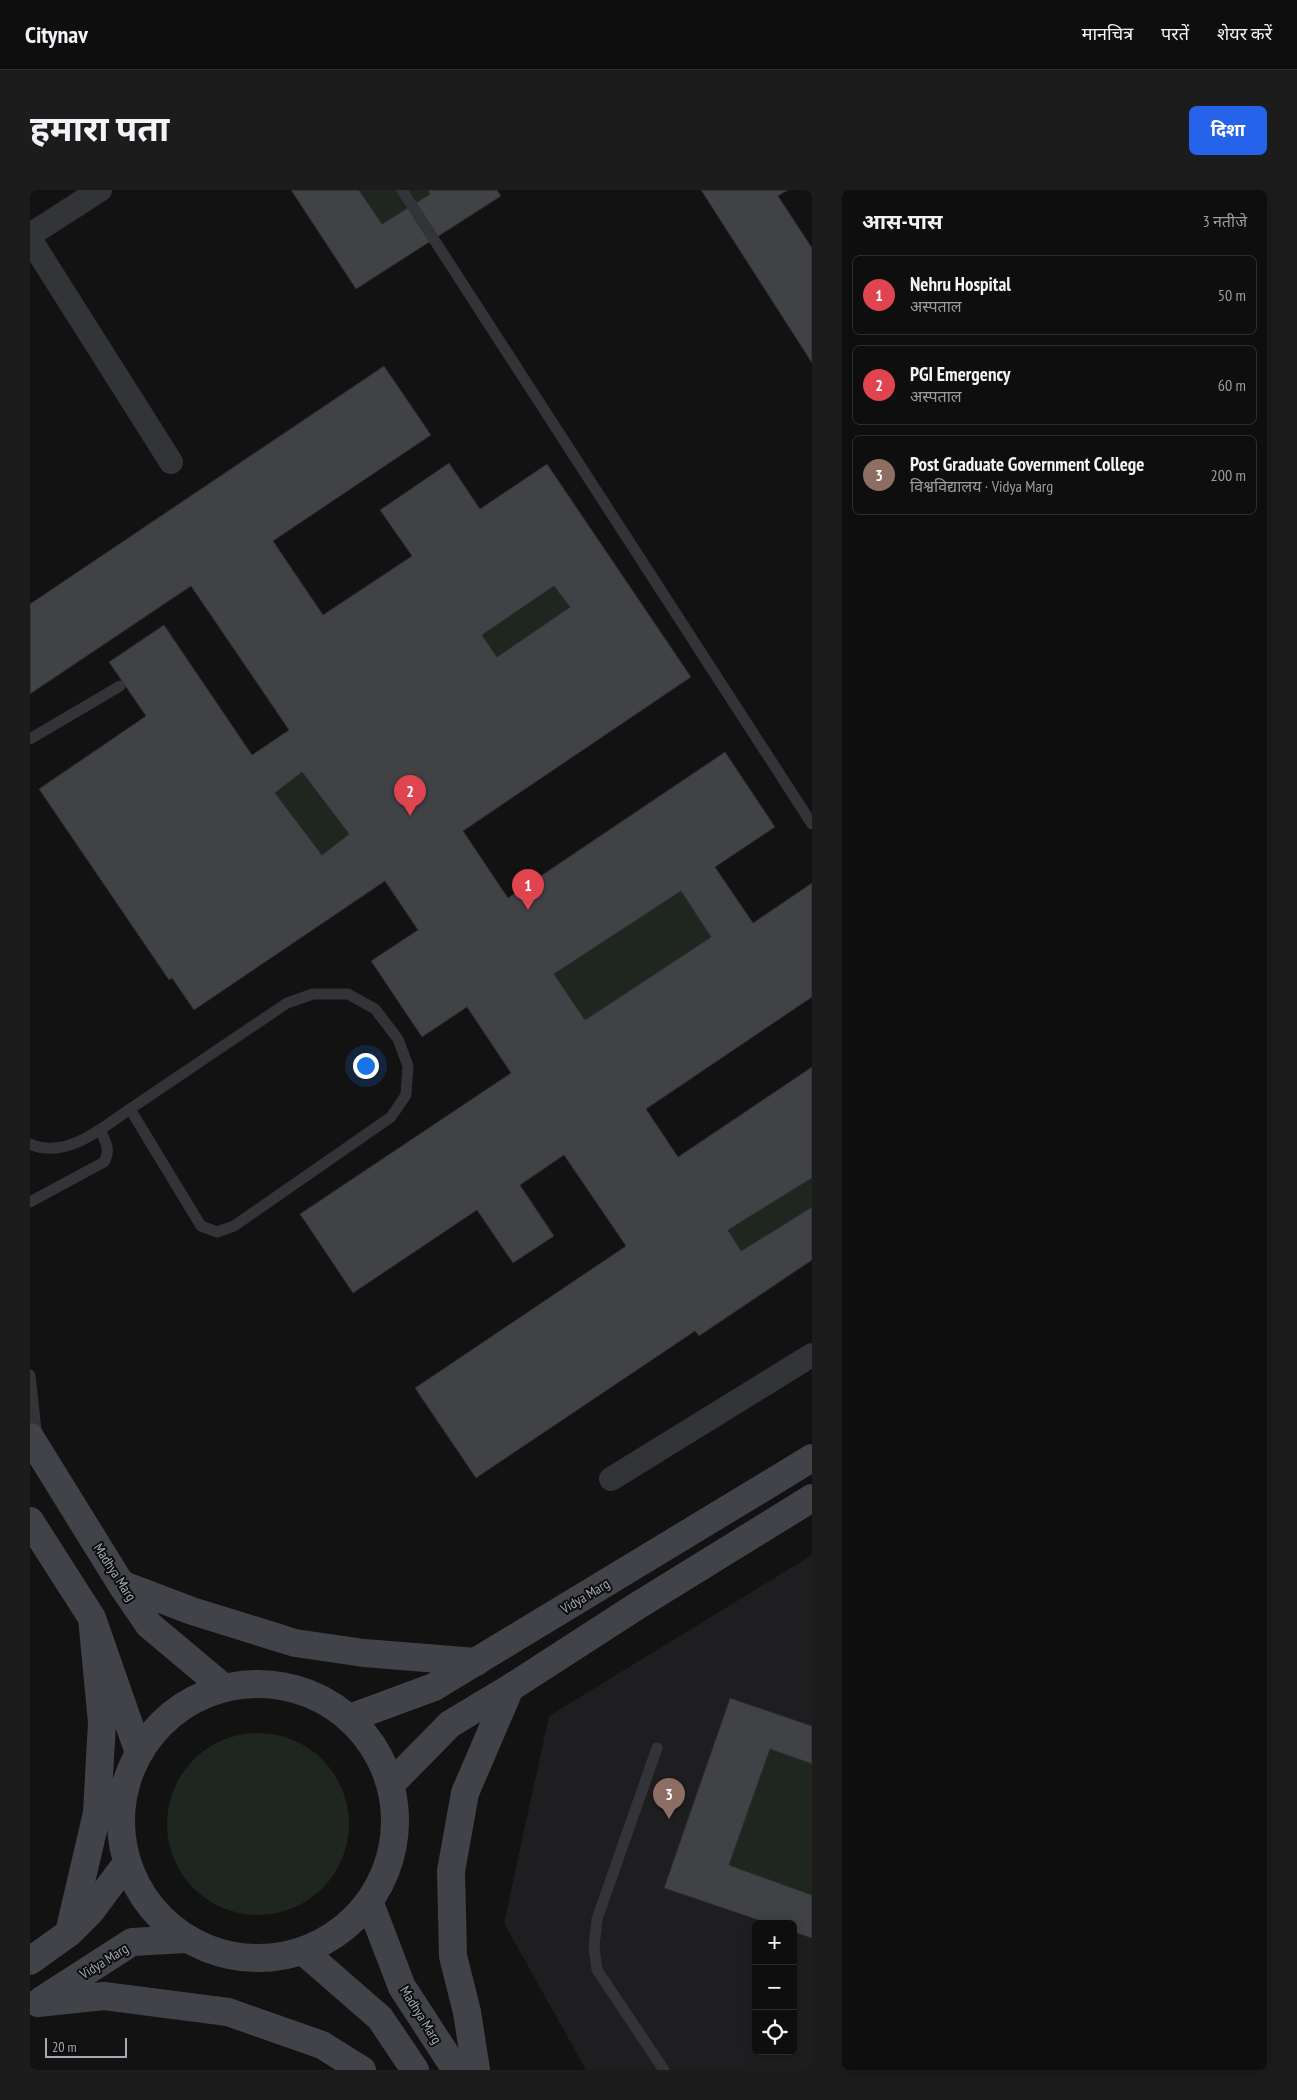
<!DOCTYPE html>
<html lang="hi">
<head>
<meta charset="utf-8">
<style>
	:root { --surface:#0e0e0e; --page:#1c1c1c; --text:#f1f3f6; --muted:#9b9c9e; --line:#2e2e2e; --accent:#2563eb }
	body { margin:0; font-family:"PT Sans Narrow","Noto Sans Devanagari",sans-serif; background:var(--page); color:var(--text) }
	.controls { position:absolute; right:15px; bottom:15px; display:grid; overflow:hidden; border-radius:8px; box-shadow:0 2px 12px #0003 }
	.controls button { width:45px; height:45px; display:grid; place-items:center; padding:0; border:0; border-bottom:1px solid var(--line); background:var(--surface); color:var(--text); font:25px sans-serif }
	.scale { position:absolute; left:15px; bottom:12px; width:82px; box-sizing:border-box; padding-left:5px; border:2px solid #a4a9b3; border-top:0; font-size:14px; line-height:18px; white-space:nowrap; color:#a4a9b3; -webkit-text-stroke:4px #0d0d0e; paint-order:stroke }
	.you { position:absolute; left:335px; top:875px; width:18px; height:18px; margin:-12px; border:4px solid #fff; border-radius:50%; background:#1a73e8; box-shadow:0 0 0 8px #1a73e833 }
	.badge { display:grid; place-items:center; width:32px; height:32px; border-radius:50%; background:var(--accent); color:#fff; font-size:16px; font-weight:700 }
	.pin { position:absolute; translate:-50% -41px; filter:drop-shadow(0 1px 2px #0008) }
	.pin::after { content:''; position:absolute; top:26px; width:18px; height:15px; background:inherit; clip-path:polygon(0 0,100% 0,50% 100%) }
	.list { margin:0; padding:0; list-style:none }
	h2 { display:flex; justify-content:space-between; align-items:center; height:65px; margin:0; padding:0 20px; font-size:21px }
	h2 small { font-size:16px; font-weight:400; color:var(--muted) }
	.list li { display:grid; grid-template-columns:32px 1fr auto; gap:15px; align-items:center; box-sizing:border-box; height:80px; margin:0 10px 10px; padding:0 10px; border:1px solid var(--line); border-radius:8px }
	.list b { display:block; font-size:19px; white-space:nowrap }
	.list p { margin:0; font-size:16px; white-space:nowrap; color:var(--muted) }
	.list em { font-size:16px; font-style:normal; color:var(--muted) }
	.icon { flex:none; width:28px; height:28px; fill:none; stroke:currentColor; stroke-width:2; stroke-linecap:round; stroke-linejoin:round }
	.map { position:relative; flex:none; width:782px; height:1880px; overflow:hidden; border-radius:8px }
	header { display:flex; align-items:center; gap:30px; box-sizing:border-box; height:70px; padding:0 25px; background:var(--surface); border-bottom:1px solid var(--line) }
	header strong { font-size:24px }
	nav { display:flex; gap:28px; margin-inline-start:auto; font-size:18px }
	.intro { display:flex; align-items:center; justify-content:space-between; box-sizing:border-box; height:120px; padding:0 30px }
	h1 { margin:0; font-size:35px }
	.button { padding:12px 22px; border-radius:8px; background:var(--accent); color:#fff; font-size:18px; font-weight:700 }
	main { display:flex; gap:30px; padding:0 30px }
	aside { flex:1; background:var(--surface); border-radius:8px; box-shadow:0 2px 12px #0003 }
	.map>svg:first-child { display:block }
	.built { fill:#1e1e20; fill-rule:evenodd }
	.green { fill:#1f261f }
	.building { fill:#414246; stroke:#2c2c2f; fill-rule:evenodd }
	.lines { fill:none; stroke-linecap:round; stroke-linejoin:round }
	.lane { stroke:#333438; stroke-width:11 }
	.street { stroke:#333438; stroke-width:24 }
	.secondary { stroke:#414348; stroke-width:28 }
	.labels { text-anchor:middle; stroke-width:4; stroke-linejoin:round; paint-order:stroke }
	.street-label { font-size:14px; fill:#a4a9b3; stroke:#0d0d0e }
</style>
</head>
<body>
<header>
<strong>Citynav</strong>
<nav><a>मानचित्र</a><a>परतें</a><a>शेयर करें</a></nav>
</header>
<div class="intro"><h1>हमारा पता</h1><a class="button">दिशा</a></div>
<main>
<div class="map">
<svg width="782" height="1880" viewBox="0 0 782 1880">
	<rect width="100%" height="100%" fill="#121213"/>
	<!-- built -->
	<path class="built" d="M782 1365V1880H556L474 1733 519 1526ZM726 1734H763V1861H726Z"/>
	<!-- green -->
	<path class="green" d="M329 0H398L400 4 352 34Z
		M524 396 540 417 467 467 452 445Z
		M272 582 319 644 292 665 245 603Z
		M651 701 681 747 555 830 524 784Z
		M782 988V1017L711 1061 698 1040Z
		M137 1634a91 91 0 1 1 182 0a91 91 0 1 1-182 0Z
		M740 1559 782 1574V1705L699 1675Z"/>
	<!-- building -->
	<path class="building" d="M261 0H329L352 34 400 4 398 0H467L471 6 326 99Z
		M671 0H758L748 6 782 58V173Z
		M354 176 401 245 243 351 293 425 382 366 350 320 419 273 450 319 517 274 661 487 433 641 478 708 695 562 745 637 685 677 723 733 782 693V807L616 919 648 967 782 877V988L698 1040 711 1061 782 1017V1070L669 1146 665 1141 446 1288 385 1198 596 1056 534 965 490 995 524 1046 483 1073 447 1020 323 1103 270 1024 481 883 437 817 392 847 341 771 388 740 355 691 164 820 142 788 139 790 9 599 116 526 79 472 134 435 222 565 259 540 161 396 0 504V414ZM524 396 540 417 467 467 452 445ZM272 582 319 644 292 665 245 603ZM651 701 681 747 555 830 524 784Z
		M700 1508 782 1536V1574L740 1559 699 1675 782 1705V1748L763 1742V1734H740L634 1698Z"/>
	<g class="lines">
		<!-- lane -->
		<path class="lane" d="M372 0 782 634
			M0 549 90 496
			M0 954C36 970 72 938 100 919L171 1036 187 1042 204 1036 361 927 376 905 378 876 368 849 345 819 318 804H283L257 813 100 919
			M0 1012 74 972C81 960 76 952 70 940
			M0 1185 7 1249
			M627 1558 567 1729 564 1757 567 1780 634 1880"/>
		<!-- street -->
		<path class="street" d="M0 45 70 0
			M0 49 141 272
			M581 1289 782 1165"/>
		<!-- secondary -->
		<path class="secondary" d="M0 1247 91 1394 119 1435 193 1497
			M0 1331 62 1428 108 1560
			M91 1394 162 1421 265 1453 334 1463 446 1472
			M91 1631a137 137 0 1 1 274 0a137 137 0 1 1-274 0Z
			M320 1528 404 1497 782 1268
			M361 1594 420 1534 480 1498 607 1416 782 1308
			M339 1711 372 1797 426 1880
			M39 1743 67 1623 72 1532 62 1428
			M273 1761 350 1828 385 1880
			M0 1771 39 1743 61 1721 96 1674
			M12 1810 102 1752 156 1749
			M8 1813 74 1806 198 1822 292 1855 332 1880
			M446 1880 437 1822 423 1766 421 1681 435 1603 480 1498"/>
	</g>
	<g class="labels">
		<!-- street labels -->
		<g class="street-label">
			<text transform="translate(85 1382) rotate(57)" y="5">Madhya Marg</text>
			<text transform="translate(555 1406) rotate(-31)" y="5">Vidya Marg</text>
			<text transform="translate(74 1771) rotate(-32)" y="5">Vidya Marg</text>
			<text transform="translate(391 1825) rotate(58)" y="5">Madhya Marg</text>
		</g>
	</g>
</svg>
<div class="controls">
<button>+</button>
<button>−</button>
<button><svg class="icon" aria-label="locate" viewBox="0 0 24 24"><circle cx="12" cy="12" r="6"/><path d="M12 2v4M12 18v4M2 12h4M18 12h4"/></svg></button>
</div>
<div class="scale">20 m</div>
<div class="you"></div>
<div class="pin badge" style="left:498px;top:720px;background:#e0444e">1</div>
<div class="pin badge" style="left:380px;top:626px;background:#e0444e">2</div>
<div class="pin badge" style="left:639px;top:1629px;background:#8d6e63">3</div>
</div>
<aside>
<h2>आस-पास<small>3 नतीजे</small></h2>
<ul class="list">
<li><span class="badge" style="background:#e0444e">1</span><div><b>Nehru Hospital</b><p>अस्पताल</p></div><em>50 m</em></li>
<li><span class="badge" style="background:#e0444e">2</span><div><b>PGI Emergency</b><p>अस्पताल</p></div><em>60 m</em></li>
<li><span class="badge" style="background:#8d6e63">3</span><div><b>Post Graduate Government College</b><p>विश्वविद्यालय · Vidya Marg</p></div><em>200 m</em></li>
</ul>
</aside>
</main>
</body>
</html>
